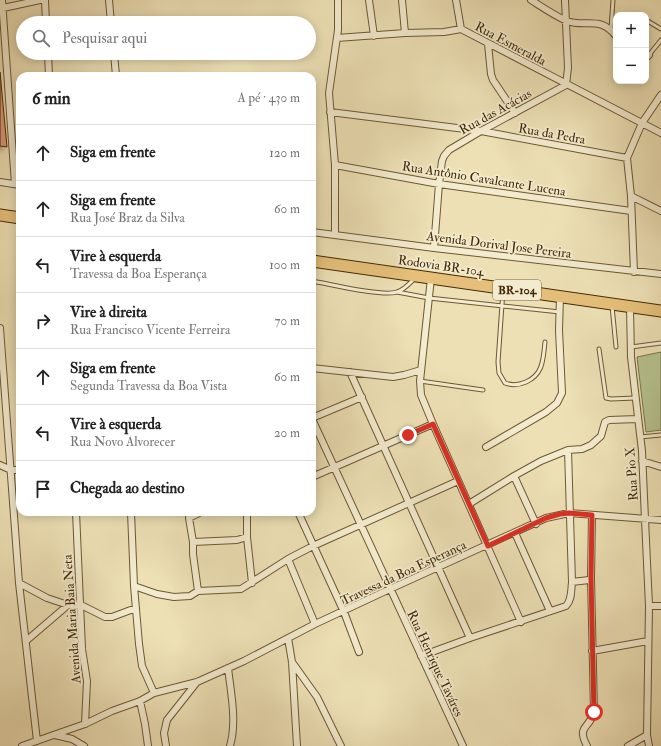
<!DOCTYPE html>
<html lang="pt">
<head>
<meta charset="utf-8">
<style>
	:root { --surface:#fff; --page:#f2f2f2; --text:#222; --muted:#767676; --line:#e0e0e0 }
	body { margin:0; font-family:"IM FELL Double Pica",serif; background:var(--page); color:var(--text) }
	.controls { position:absolute; right:12px; top:12px; display:grid; overflow:hidden; border-radius:8px; box-shadow:0 2px 10px #0003 }
	.controls button { width:36px; height:36px; display:grid; place-items:center; padding:0; border:0; border-bottom:1px solid var(--line); background:var(--surface); color:var(--text); font:20px sans-serif }
	.stop { position:absolute; width:12px; height:12px; margin:-9px; border:3px solid #d93025; border-radius:50%; background:#fff }
	.stop.end { background:#d93025; border-color:#fff; box-shadow:0 1px 4px #0008 }
	.list { margin:0; padding:0; list-style:none }
	h2 { display:flex; justify-content:space-between; align-items:center; height:52px; margin:0; padding:0 16px; font-size:17px }
	h2 small { font-size:13px; font-weight:400; color:var(--muted) }
	.list li { display:grid; grid-template-columns:26px 1fr auto; gap:12px; align-items:center; box-sizing:border-box; height:56px; padding:0 16px; border-top:1px solid var(--line) }
	.list b { display:block; font-size:15px; white-space:nowrap }
	.list p { margin:0; font-size:13px; white-space:nowrap; color:var(--muted) }
	.list em { font-size:13px; font-style:normal; color:var(--muted) }
	.icon { flex:none; width:22px; height:22px; fill:none; stroke:currentColor; stroke-width:2; stroke-linecap:round; stroke-linejoin:round }
	.map { position:relative; flex:none; width:661px; height:746px; overflow:hidden }
	.search { position:absolute; background:var(--surface); box-shadow:0 2px 10px #0003; left:16px; top:16px; width:300px; height:44px; display:flex; align-items:center; gap:10px; box-sizing:border-box; padding:0 14px; border-radius:22px; color:var(--muted); font-size:15px }
	.panel { position:absolute; background:var(--surface); box-shadow:0 2px 10px #0003; left:16px; top:72px; width:300px; height:444px; border-radius:12px }
	.map>svg:first-child { display:block }
	.green { fill:#b6c38f; stroke:#7c764c }
	.building { fill:#da987a; stroke:#422a08; filter:url(#shadow) }
	.lines { fill:none; stroke-linecap:round; stroke-linejoin:round }
	.service-casing { stroke:#6d5833; stroke-width:5 }
	.minor-casing { stroke:#6d5833; stroke-width:8 }
	.trunk-casing { stroke:#422a08; stroke-width:13 }
	.service { stroke:#f3ebcf; stroke-width:3 }
	.minor { stroke:#f3ebcf; stroke-width:6 }
	.trunk { stroke:#e6c07a; stroke-width:11 }
	.route { stroke:#d93025; stroke-width:5 }
	.labels { text-anchor:middle; stroke-width:3.5; stroke-linejoin:round; paint-order:stroke }
	.shield { fill:#f3ebcf; stroke:#776444; stroke-width:1 }
	.shield-label { font-size:12px; font-weight:bold; fill:#422a08 }
	.street-label { font-size:13px; fill:#422a08; stroke:#f3ebcf }
</style>
</head>
<body>
<div class="map">
<svg width="661" height="746" viewBox="0 0 661 746">
	<defs>
		<filter id="shadow"><feDropShadow dx="-3.5" dy="3.5" stdDeviation="2" flood-color="#0004"/></filter>
	</defs>
	<rect width="100%" height="100%" fill="#ede0b5"/>
	<filter id="stains"><feTurbulence type="fractalNoise" baseFrequency=".005" numOctaves="4"/><feColorMatrix values="0 0 0 0 .2 0 0 0 0 .09 0 0 0 0 .02 0 0 0 .5 -.17"/></filter>
	<radialGradient id="worn" r=".72"><stop offset=".6" stop-color="#630" stop-opacity="0"/><stop offset="1" stop-color="#630" stop-opacity=".3"/></radialGradient>
	<!-- green -->
	<path class="green" d="M661 352V430L646 432 637 357Z"/>
	<!-- building -->
	<path class="building" d="M0 72 7 147 0 146Z"/>
	<g class="lines">
		<!-- service casing -->
		<g class="service-casing">
			<path id="service" d="M646 20 661 29
				M611 29 613 0
				M649 55 661 40
				M312 281C330 284 382 297 397 292 404 290 410 283 414 279
				M503 290 498 362 499 373 505 383C513 386 519 385 526 382 544 374 543 358 545 342
				M397 292 429 298 560 312
				M612 306 616 347
				M631 347 661 343
				M599 349 606 398 611 399 636 398
				M420 381 483 390
				M640 437 661 435"/>
		</g>
		<!-- minor casing -->
		<g class="minor-casing">
			<path id="minor" d="M2 0 15 184
				M45 0 46 23
				M109 0 111 23
				M369 0 374 36
				M402 0 405 33
				M456 0 461 29
				M531 0C542 7 555 16 567 21 586 28 600 15 616 36
				M3 8 40 0
				M337 38 405 33 444 32 461 29 661 133
				M488 44 491 74 493 80 515 113
				M48 53 49 76
				M114 53 116 76
				M646 58 649 55
				M330 112 481 131 627 158
				M335 165 439 184 631 211
				M0 182 20 185
				M631 196 661 211
				M312 232 434 248 661 274
				M335 235V165L329 93 338 30V0
				M434 248 439 184 442 161 444 156 449 150 481 131 566 85 568 68 565 0
				M634 272 631 196 627 158 642 123 661 95
				M431 278 420 381 421 395 433 424 521 622
				M630 307 631 357 642 451 645 519 649 606 647 735 649 746
				M0 328 19 583 37 741
				M312 368 393 377 404 375 421 370
				M350 372 470 638
				M312 418 362 397
				M312 419 463 746
				M486 447 546 412 557 403 562 393 559 330 560 296
				M642 461 661 467
				M0 465 11 470H20
				M514 476 536 524
				M312 477 433 424
				M469 504 514 476 541 461 568 450 582 449 591 445 601 436 605 422 609 420 638 419
				M76 512 82 649 87 681 85 724
				M131 512 134 586 139 644 142 666 154 693
				M247 512V537L252 583
				M298 512 344 612 359 652
				M515 533 550 611
				M193 542 189 518 201 512
				M288 559 315 624
				M572 582 589 580 591 578 592 515
				M19 583 47 598 68 605H81L105 617H112L136 608
				M134 586 157 594 174 597 190 596 198 591 241 589 288 559 313 546 458 481
				M198 591 193 554V542L237 540 247 537
				M649 606H661
				M288 638 292 662 297 746
				M26 641 68 605
				M592 651 648 641
				M421 656 470 638 566 606C572 600 571 590 572 582L568 450
				M292 662 317 697 341 746
				M228 668C231 694 237 721 230 746
				M140 701 145 724 148 746
				M55 735 72 739 84 746
				M22 746 85 724 112 711 140 701 154 693 197 682 244 661 315 624 390 589 546 518 569 513 661 520
				M166 746 164 733 167 720 197 682
				M587 746C576 725 590 729 594 712L591 578
				M628 746 647 735"/>
		</g>
		<!-- trunk casing -->
		<g class="trunk-casing">
			<path id="trunk" d="M0 215 20 218
				M312 261 661 311"/>
		</g>
		<!-- service -->
		<use href="#service" class="service"/>
		<!-- minor -->
		<use href="#minor" class="minor"/>
		<!-- trunk -->
		<use href="#trunk" class="trunk"/>
	</g>
	<g class="lines">
		<!-- route -->
		<path class="route" d="M408 435 433 424 488 546 546 518 560 514 569 513 592 515 591 578 594 712"/>
	</g>
	<g class="labels">
		<!-- shield labels -->
		<rect class="shield" x="493" y="280" width="48" height="20" rx="3"/>
		<g class="shield-label">
			<text x="517" y="294">BR-104</text>
		</g>
		<!-- street labels -->
		<g class="street-label">
			<text transform="translate(511 43) rotate(28)" y="5">Rua Esmeralda</text>
			<text transform="translate(495 111) rotate(-29)" y="5">Rua das Acácias</text>
			<text transform="translate(552 133) rotate(10)" y="5">Rua da Pedra</text>
			<text transform="translate(484 178) rotate(9)" y="5">Rua Antônio Cavalcante Lucena</text>
			<text transform="translate(499 244) rotate(7)" y="5">Avenida Dorival Jose Pereira</text>
			<text transform="translate(441 265) rotate(8)" y="5">Rodovia BR-104</text>
			<text transform="translate(631 474) rotate(-94)" y="5">Rua Pio X</text>
			<text transform="translate(403 572) rotate(-25)" y="5">Travessa da Boa Esperança</text>
			<text transform="translate(71 619) rotate(-94)" y="5">Avenida Maria Baia Neta</text>
			<text transform="translate(436 663) rotate(65)" y="5">Rua Henrique Taváres</text>
		</g>
	</g>
	<rect width="100%" height="100%" filter="url(#stains)"/>
	<rect width="100%" height="100%" fill="url(#worn)"/>
</svg>
<div class="controls">
<button>+</button>
<button>−</button>
</div>
<div class="stop" style="left:594px;top:712px"></div>
<div class="stop end" style="left:408px;top:435px"></div>
<div class="search"><svg class="icon" aria-label="search" viewBox="0 0 24 24"><circle cx="10" cy="10" r="6"/><path d="M15 15l6 6"/></svg>Pesquisar aqui</div>
<section class="panel">
<h2>6 min<small>A pé · 430 m</small></h2>
<ul class="list">
<li><svg class="icon" aria-label="ahead" viewBox="0 0 24 24"><path d="M12 20V5M6 11l6-6 6 6"/></svg><div><b>Siga em frente</b></div><em>120 m</em></li>
<li><svg class="icon" aria-label="ahead" viewBox="0 0 24 24"><path d="M12 20V5M6 11l6-6 6 6"/></svg><div><b>Siga em frente</b><p>Rua José Braz da Silva</p></div><em>60 m</em></li>
<li><svg class="icon" aria-label="left" viewBox="0 0 24 24"><path d="M17 20v-9H6M10 6l-5 5 5 5"/></svg><div><b>Vire à esquerda</b><p>Travessa da Boa Esperança</p></div><em>100 m</em></li>
<li><svg class="icon" aria-label="right" viewBox="0 0 24 24"><path d="M7 20v-9h11M14 6l5 5-5 5"/></svg><div><b>Vire à direita</b><p>Rua Francisco Vicente Ferreira</p></div><em>70 m</em></li>
<li><svg class="icon" aria-label="ahead" viewBox="0 0 24 24"><path d="M12 20V5M6 11l6-6 6 6"/></svg><div><b>Siga em frente</b><p>Segunda Travessa da Boa Vista</p></div><em>60 m</em></li>
<li><svg class="icon" aria-label="left" viewBox="0 0 24 24"><path d="M17 20v-9H6M10 6l-5 5 5 5"/></svg><div><b>Vire à esquerda</b><p>Rua Novo Alvorecer</p></div><em>20 m</em></li>
<li><svg class="icon" aria-label="arrive" viewBox="0 0 24 24"><path d="M6 21V4h12l-3 4 3 4H6"/></svg><div><b>Chegada ao destino</b></div></li>
</ul>
</section>
</div>
</body>
</html>
